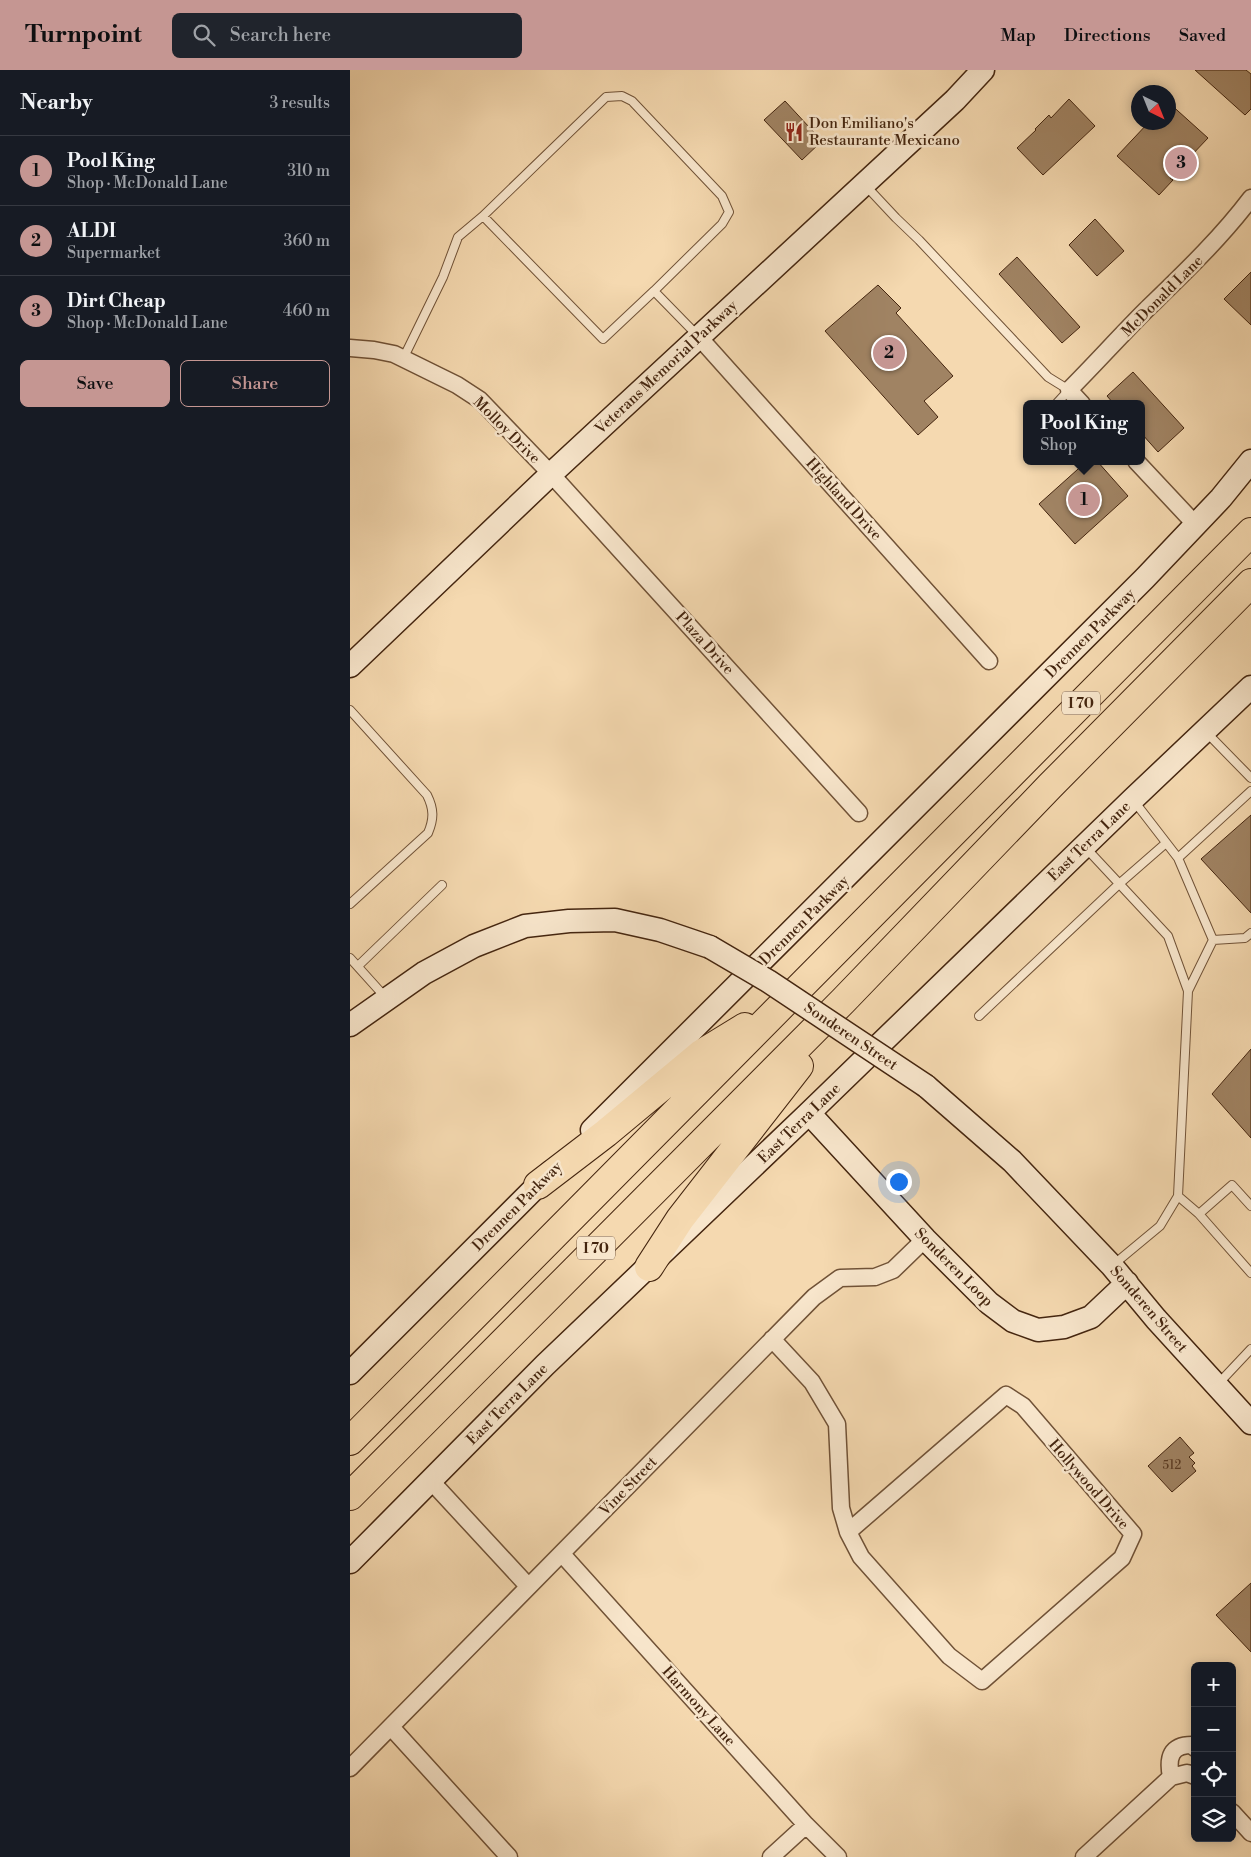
<!DOCTYPE html>
<html lang="en">
<head>
<meta charset="utf-8">
<style>
	:root { --surface:#171b24; --page:#20242c; --text:#f1f3f6; --muted:#9ea1a6; --line:#363941; --accent:#c59692 }
	body { margin:0; font-family:"Libre Bodoni",serif; background:var(--page); color:var(--text) }
	.controls { position:absolute; right:15px; bottom:15px; display:grid; overflow:hidden; border-radius:8px; box-shadow:0 2px 12px #0003 }
	.controls button { width:45px; height:45px; display:grid; place-items:center; padding:0; border:0; border-bottom:1px solid var(--line); background:var(--surface); color:var(--text); font:25px sans-serif }
	.compass { position:absolute; left:781px; top:15px; width:45px; height:45px; border-radius:50%; background:var(--surface); box-shadow:0 2px 12px #0003; rotate:137deg }
	.you { position:absolute; left:548px; top:1111px; width:18px; height:18px; margin:-12px; border:4px solid #fff; border-radius:50%; background:#1a73e8; box-shadow:0 0 0 8px #1a73e833 }
	.badge { display:grid; place-items:center; width:32px; height:32px; border-radius:50%; background:var(--accent); color:#111; font-size:16px; font-weight:700 }
	.pin { position:absolute; translate:-50% -50%; border:2px solid #fff; box-shadow:0 1px 5px #0006 }
	.popup { position:absolute; left:673px; top:330px; width:122px; height:65px; box-sizing:border-box; display:grid; place-content:center; border-radius:8px; background:var(--surface); filter:drop-shadow(0 1px 4px #0005); font-size:16px; white-space:nowrap; color:var(--muted) }
	.popup b { font-size:19px; color:var(--text) }
	.popup::after { content:''; position:absolute; left:50%; top:100%; margin-left:-10px; border:10px solid transparent; border-top-color:var(--surface) }
	.list { margin:0; padding:0; list-style:none }
	h2 { display:flex; justify-content:space-between; align-items:center; height:65px; margin:0; padding:0 20px; font-size:21px }
	h2 small { font-size:16px; font-weight:400; color:var(--muted) }
	.list li { display:grid; grid-template-columns:32px 1fr auto; gap:15px; align-items:center; box-sizing:border-box; height:70px; padding:0 20px; border-top:1px solid var(--line) }
	.list b { display:block; font-size:19px; white-space:nowrap }
	.list p { margin:0; font-size:16px; white-space:nowrap; color:var(--muted) }
	.list em { font-size:16px; font-style:normal; color:var(--muted) }
	.actions { display:flex; gap:10px; padding:15px 20px }
	.actions a { flex:1; padding:11px 0; border:1px solid var(--accent); border-radius:8px; text-align:center; font-size:18px; color:var(--accent) }
	.actions .main { background:var(--accent); color:#111 }
	.icon { flex:none; width:28px; height:28px; fill:none; stroke:currentColor; stroke-width:2; stroke-linecap:round; stroke-linejoin:round }
	.map { position:relative; flex:none; width:901px; height:1787px; overflow:hidden }
	header { display:flex; align-items:center; gap:30px; box-sizing:border-box; height:70px; padding:0 25px; background:var(--accent); color:#111 }
	header strong { font-size:24px }
	nav { display:flex; gap:28px; margin-inline-start:auto; font-size:18px }
	.search { width:350px; height:45px; background:var(--page); display:flex; align-items:center; gap:12px; box-sizing:border-box; padding:0 18px; border-radius:8px; color:var(--muted); font-size:19px }
	main { display:flex }
	aside { flex:1; background:var(--surface) }
	.map>svg:first-child { display:block }
	.building { fill:#a08363; stroke:#44250f }
	.lines { fill:none; stroke-linecap:round; stroke-linejoin:round }
	.lane-casing { stroke:#705237; stroke-width:10 }
	.street-casing { stroke:#705237; stroke-width:19 }
	.secondary-casing { stroke:#44250f; stroke-width:25 }
	.highway-casing { stroke:#44250f; stroke-width:30 }
	.lane { stroke:#f8e6cc; stroke-width:8 }
	.street { stroke:#f8e6cc; stroke-width:16 }
	.secondary { stroke:#f8e6cc; stroke-width:22 }
	.highway { stroke:#f5d9b0; stroke-width:28 }
	.secondary-bridge-casing { stroke:#44250f; stroke-width:25; stroke-linecap:butt }
	.secondary-bridge { stroke:#f8e6cc; stroke-width:22 }
	.labels { text-anchor:middle; stroke-width:5; stroke-linejoin:round; paint-order:stroke }
	.number-label { font-size:12px; fill:#5b3c24 }
	.shield { fill:#f8e6cc; stroke:#7a5f48; stroke-width:1 }
	.shield-label { font-size:14px; font-weight:bold; fill:#44250f }
	.poi-label { font-size:15px; fill:#44250f; stroke:#f8e6cc; text-anchor:start }
	.street-label { font-size:15px; fill:#44250f; stroke:#f8e6cc }
</style>
</head>
<body>
<header>
<strong>Turnpoint</strong>
<div class="search"><svg class="icon" aria-label="search" viewBox="0 0 24 24"><circle cx="10" cy="10" r="6"/><path d="M15 15l6 6"/></svg>Search here</div>
<nav><a>Map</a><a>Directions</a><a>Saved</a></nav>
</header>
<main>
<aside>
<h2>Nearby<small>3 results</small></h2>
<ul class="list">
<li><span class="badge">1</span><div><b>Pool King</b><p>Shop · McDonald Lane</p></div><em>310 m</em></li>
<li><span class="badge">2</span><div><b>ALDI</b><p>Supermarket</p></div><em>360 m</em></li>
<li><span class="badge">3</span><div><b>Dirt Cheap</b><p>Shop · McDonald Lane</p></div><em>460 m</em></li>
</ul>
<div class="actions"><a class="main">Save</a><a>Share</a></div>
</aside>
<div class="map">
<svg width="901" height="1787" viewBox="0 0 901 1787">
	<rect width="100%" height="100%" fill="#f5d9b0"/>
	<filter id="stains"><feTurbulence type="fractalNoise" baseFrequency=".004" numOctaves="4"/><feColorMatrix values="0 0 0 0 .2 0 0 0 0 .09 0 0 0 0 .02 0 0 0 .5 -.17"/></filter>
	<radialGradient id="worn" r=".72"><stop offset=".6" stop-color="#630" stop-opacity="0"/><stop offset="1" stop-color="#630" stop-opacity=".3"/></radialGradient>
	<!-- building -->
	<path class="building" d="M845 0H896L901 4V39L895 45Z
		M719 29 745 56 693 105 667 78 686 60 685 59 699 45 701 48Z
		M435 31 472 71 452 90 414 50Z
		M818 32 858 68 820 108 823 110 809 125 767 86 799 52H818Z
		M745 149 774 181 747 206 719 175Z
		M667 187 730 257 712 273 649 204Z
		M901 202V255L874 229Z
		M528 215 551 238 546 243 603 306 574 331 588 347 568 365 475 261Z
		M783 302 834 358 808 382 792 364V334H764L757 326Z
		M737 391H747L778 426 725 474 689 434Z
		M901 745V843L851 789Z
		M901 979V1068L862 1024Z
		M830 1367 844 1383 839 1387 845 1393 842 1396 846 1401 822 1422 798 1396Z
		M901 1513V1582L866 1545Z"/>
	<g class="lines">
		<!-- lane casing -->
		<g class="lane-casing">
			<path id="lane" d="M516 116 546 148 569 170 698 307 719 320 707 333
				M133 146 256 27 272 26 282 31 372 126 379 142 372 154 304 221
				M53 289 93 207 108 167 133 146 253 269 304 221 347 265
				M0 640 77 725C84 739 84 749 78 763L0 834
				M857 663 901 708
				M784 731 828 788 863 870 838 921
				M735 777 818 866 838 921 828 1126 810 1156 763 1195
				M828 788 901 721
				M863 870 895 868 901 863
				M0 888 36 928
				M8 896 92 815
				M629 946 769 814 816 773
				M828 1126 849 1144 901 1203
				M849 1144 882 1115 901 1136
				M868 1314 901 1279"/>
		</g>
		<!-- street casing -->
		<g class="street-casing">
			<path id="street" d="M348 266 639 591
				M0 278 24 280 44 284 107 315 130 330 201 404 509 743
				M732 334 719 320C745 294 770 266 796 240 833 204 870 169 901 128
				M786 391 845 454
				M422 1269 462 1312 487 1354 491 1438 498 1462
				M656 1325 673 1336 783 1464 772 1488 632 1611 599 1586 511 1487 498 1462Z
				M81 1411 178 1516
				M212 1484 456 1755 488 1787
				M41 1657 159 1787
				M0 1698 464 1227 490 1208 525 1207 543 1200 575 1169
				M821 1707C817 1687 821 1675 842 1675L845 1678
				M882 1742 901 1763
				M421 1787 456 1755
				M734 1787 821 1707 837 1703 845 1706"/>
		</g>
		<!-- secondary casing -->
		<g class="secondary-casing">
			<path id="secondary" d="M0 596 201 404 605 30 633 0
				M0 955 74 903 124 876 175 856 219 851 265 850 310 860 360 877
				M576 1016 662 1091 762 1196 806 1249 901 1353
				M459 1043 575 1169 639 1233 663 1251 688 1260 714 1257 741 1247 777 1213
				M242 1060 795 508 871 428 901 391
				M0 1303 201 1102
				M0 1492 195 1295 459 1043 783 729 901 617"/>
		</g>
		<!-- highway casing -->
		<g class="highway-casing">
			<path id="highway" d="M188 1115 256 1063 351 984 395 957
				M299 1197 330 1149 449 996
				M0 1371 901 462
				M0 1426 493 931 700 716 901 513"/>
		</g>
		<!-- lane -->
		<use href="#lane" class="lane"/>
		<!-- street -->
		<use href="#street" class="street"/>
		<!-- secondary -->
		<use href="#secondary" class="secondary"/>
		<!-- highway -->
		<use href="#highway" class="highway"/>
		<!-- secondary-bridge casing -->
		<g class="secondary-bridge-casing">
			<path id="secondary-bridge" d="M360 877 418 911 576 1016"/>
		</g>
		<!-- secondary-bridge -->
		<use href="#secondary-bridge" class="secondary-bridge"/>
	</g>
	<!-- icons -->
	<defs>
		<g id="restaurant-bare" transform="scale(1.5)"><path d="M-5-6h1v4h1v-4h1v4h1v-4h1v5L-1.5 .5V6h-2V.5L-5-1ZM5-6V6H3V1.5H1.5Q1.5-4 5-6Z" fill="#8f2418" stroke="#f8e6cc" stroke-width="2.5" paint-order="stroke"/></g>
	</defs>
	<g fill-rule="evenodd">
		<use href="#restaurant-bare" x="444" y="62"/>
	</g>
	<g class="labels">
		<!-- number labels -->
		<g class="number-label">
			<text x="822" y="1399">512</text>
		</g>
		<!-- shield labels -->
		<g class="shield">
			<rect x="712" y="621.5" width="38" height="23" rx="4"/>
			<rect x="227" y="1166.5" width="38" height="23" rx="4"/>
		</g>
		<g class="shield-label">
			<text x="731" y="638">I 70</text>
			<text x="246" y="1183">I 70</text>
		</g>
		<!-- poi labels -->
		<g class="poi-label">
			<text x="459" y="58">Don Emiliano's<tspan x="459" dy="17">Restaurante Mexicano</tspan></text>
		</g>
		<!-- street labels -->
		<g class="street-label">
			<text transform="translate(812 226) rotate(-45)" y="5">McDonald Lane</text>
			<text transform="translate(316 297) rotate(-43)" y="5">Veterans Memorial Parkway</text>
			<text transform="translate(157 360) rotate(45)" y="5">Molloy Drive</text>
			<text transform="translate(494 429) rotate(48)" y="5">Highland Drive</text>
			<text transform="translate(740 563) rotate(-45)" y="5">Drennen Parkway</text>
			<text transform="translate(355 573) rotate(48)" y="5">Plaza Drive</text>
			<text transform="translate(739 771) rotate(-44)" y="5">East Terra Lane</text>
			<text transform="translate(454 850) rotate(-45)" y="5">Drennen Parkway</text>
			<text transform="translate(501 966) rotate(34)" y="5">Sonderen Street</text>
			<text transform="translate(449 1053) rotate(-44)" y="5">East Terra Lane</text>
			<text transform="translate(167 1136) rotate(-45)" y="5">Drennen Parkway</text>
			<text transform="translate(604 1197) rotate(45)" y="5">Sonderen Loop</text>
			<text transform="translate(799 1239) rotate(49)" y="5">Sonderen Street</text>
			<text transform="translate(157 1334) rotate(-45)" y="5">East Terra Lane</text>
			<text transform="translate(739 1414) rotate(49)" y="5">Hollywood Drive</text>
			<text transform="translate(278 1416) rotate(-46)" y="5">Vine Street</text>
			<text transform="translate(349 1636) rotate(48)" y="5">Harmony Lane</text>
		</g>
	</g>
	<rect width="100%" height="100%" filter="url(#stains)"/>
	<rect width="100%" height="100%" fill="url(#worn)"/>
</svg>
<div class="controls">
<button>+</button>
<button>−</button>
<button><svg class="icon" aria-label="locate" viewBox="0 0 24 24"><circle cx="12" cy="12" r="6"/><path d="M12 2v4M12 18v4M2 12h4M18 12h4"/></svg></button>
<button><svg class="icon" aria-label="layers" viewBox="0 0 24 24"><path d="M12 4l9 5-9 5-9-5zM3 14l9 5 9-5"/></svg></button>
</div>
<svg class="compass" viewBox="-18 -18 36 36"><path d="M0-13l5 13h-10z" fill="#e53935"/><path d="M0 13l5-13h-10z" fill="#9ea1a6"/></svg>
<div class="you"></div>
<div class="pin badge" style="left:734px;top:430px">1</div>
<div class="popup"><b>Pool King</b>Shop</div>
<div class="pin badge" style="left:539px;top:283px">2</div>
<div class="pin badge" style="left:831px;top:93px">3</div>
</div>
</main>
</body>
</html>
